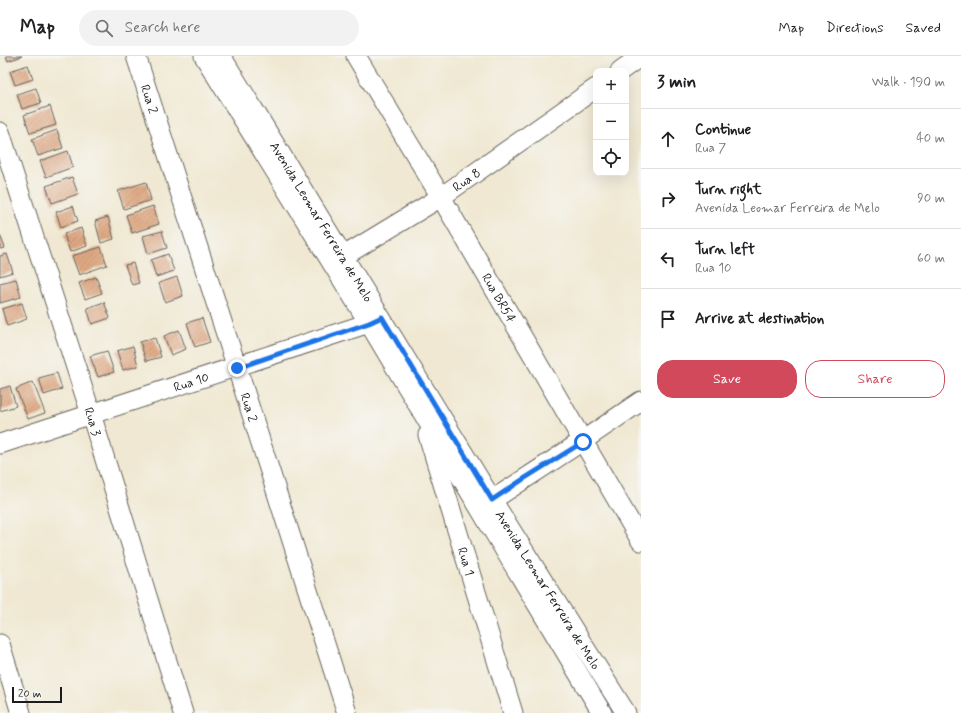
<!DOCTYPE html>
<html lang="en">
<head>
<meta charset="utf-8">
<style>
	:root { --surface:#fff; --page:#f2f2f2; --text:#202124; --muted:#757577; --line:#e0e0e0; --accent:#d1495b }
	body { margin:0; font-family:Mynerve,sans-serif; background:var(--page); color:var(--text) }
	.controls { position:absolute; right:12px; top:12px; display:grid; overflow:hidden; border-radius:8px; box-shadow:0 4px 16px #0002 }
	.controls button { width:36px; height:36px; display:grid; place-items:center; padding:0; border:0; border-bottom:1px solid var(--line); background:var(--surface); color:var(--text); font:20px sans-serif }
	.scale { position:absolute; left:12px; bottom:10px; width:50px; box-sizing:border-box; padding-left:4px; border:2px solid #1c1c1c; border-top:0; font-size:11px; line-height:14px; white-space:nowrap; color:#1c1c1c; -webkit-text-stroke:3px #f6f6f2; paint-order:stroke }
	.stop { position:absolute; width:12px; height:12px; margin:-9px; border:3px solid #1a73e8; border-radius:50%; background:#fff }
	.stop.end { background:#1a73e8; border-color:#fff; box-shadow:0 1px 4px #0008 }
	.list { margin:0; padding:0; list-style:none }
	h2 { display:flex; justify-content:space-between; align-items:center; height:52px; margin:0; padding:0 16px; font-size:17px }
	h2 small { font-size:13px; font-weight:400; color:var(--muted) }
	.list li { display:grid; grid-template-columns:26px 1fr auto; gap:12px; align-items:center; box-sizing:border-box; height:60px; padding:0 16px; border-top:1px solid var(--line) }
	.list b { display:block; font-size:15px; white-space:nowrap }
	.list p { margin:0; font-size:13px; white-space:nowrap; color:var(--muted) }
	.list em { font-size:13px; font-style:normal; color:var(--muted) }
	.actions { display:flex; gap:8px; padding:12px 16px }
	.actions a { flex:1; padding:9px 0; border:1px solid var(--accent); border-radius:16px; text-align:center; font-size:14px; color:var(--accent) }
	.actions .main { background:var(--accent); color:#fff }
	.icon { flex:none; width:22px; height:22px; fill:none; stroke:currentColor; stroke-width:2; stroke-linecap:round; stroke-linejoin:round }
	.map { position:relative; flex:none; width:641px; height:657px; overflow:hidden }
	header { display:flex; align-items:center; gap:24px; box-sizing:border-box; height:56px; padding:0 20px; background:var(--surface); border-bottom:1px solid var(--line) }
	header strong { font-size:19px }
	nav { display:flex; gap:22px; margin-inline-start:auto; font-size:14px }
	.search { width:280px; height:36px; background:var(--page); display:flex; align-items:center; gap:10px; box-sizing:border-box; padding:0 14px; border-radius:22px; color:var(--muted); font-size:15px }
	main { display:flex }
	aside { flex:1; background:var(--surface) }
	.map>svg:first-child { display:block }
	.building { fill:url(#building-hatch) }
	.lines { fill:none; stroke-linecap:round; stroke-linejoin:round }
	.minor-casing { stroke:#66635c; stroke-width:21 }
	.minor { stroke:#fff; stroke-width:19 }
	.route { stroke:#1a73e8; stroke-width:5 }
	.labels { text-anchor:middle; stroke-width:3; stroke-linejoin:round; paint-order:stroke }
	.street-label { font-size:13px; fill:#1c1c1c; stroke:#f6f6f2 }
</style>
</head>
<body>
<header>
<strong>Map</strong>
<div class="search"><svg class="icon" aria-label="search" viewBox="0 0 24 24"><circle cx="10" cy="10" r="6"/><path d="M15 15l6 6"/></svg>Search here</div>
<nav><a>Map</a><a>Directions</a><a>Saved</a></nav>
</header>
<main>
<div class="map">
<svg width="641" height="657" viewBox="0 0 641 657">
	<defs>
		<pattern id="building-hatch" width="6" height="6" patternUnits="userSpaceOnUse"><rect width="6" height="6" fill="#dea782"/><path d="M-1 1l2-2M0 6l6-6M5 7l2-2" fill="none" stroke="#be8f70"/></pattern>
	</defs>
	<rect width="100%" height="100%" fill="#f6f6f2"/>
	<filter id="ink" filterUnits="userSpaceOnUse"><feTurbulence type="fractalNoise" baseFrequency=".025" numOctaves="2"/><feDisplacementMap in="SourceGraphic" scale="8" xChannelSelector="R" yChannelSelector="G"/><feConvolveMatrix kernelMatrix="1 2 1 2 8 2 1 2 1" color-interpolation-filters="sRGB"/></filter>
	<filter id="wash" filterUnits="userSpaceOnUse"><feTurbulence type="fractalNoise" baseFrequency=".012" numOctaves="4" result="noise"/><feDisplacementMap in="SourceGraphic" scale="16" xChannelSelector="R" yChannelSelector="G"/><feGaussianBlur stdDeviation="0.9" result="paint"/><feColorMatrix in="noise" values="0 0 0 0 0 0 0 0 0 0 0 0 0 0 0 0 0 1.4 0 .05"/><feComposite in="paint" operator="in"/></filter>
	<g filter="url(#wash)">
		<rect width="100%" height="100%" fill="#f0e8d2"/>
		<g id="blocks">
			<!-- building -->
			<path class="building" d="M6 0H22L8 5Z
				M28 9 33 23 15 29 10 15Z
				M36 32 41 47 22 53 17 38Z
				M50 50 56 69 30 77 24 59Z
				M57 74 63 92 38 100 32 83Z
				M68 95 73 111 46 121 40 105Z
				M72 121 78 138 52 147 46 130Z
				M146 126 151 144 124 153 118 135Z
				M73 150 78 165 61 171 56 156Z
				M153 150 159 168 132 177 126 159Z
				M108 161 114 183 101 187 95 165Z
				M81 172 87 190 70 196 64 178Z
				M162 175 167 192 148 198 143 180Z
				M0 179 5 192 0 193Z
				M101 191 107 209 79 219 72 200Z
				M7 198 13 216 0 220V200Z
				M168 198 174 215 156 221 151 204Z
				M133 207 139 227 132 229 125 209Z
				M96 221 102 237 85 243 79 227Z
				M177 221 183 240 165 246 159 227Z
				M16 223 21 241 0 247V227Z
				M104 246 110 262 92 268 87 252Z
				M22 247 27 263 7 270 2 253Z
				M202 262 210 286 195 291 187 267Z
				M179 274 186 293 171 299 164 280Z
				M155 282 161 301 146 305 140 286Z
				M133 290 138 310 123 314 117 295Z
				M107 295 114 316 98 321 90 300Z
				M57 317 62 333 44 339 39 322Z
				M33 326 45 357 28 363 16 333Z
				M10 330 16 350 0 355V333Z"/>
		</g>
	</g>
	<g filter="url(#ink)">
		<use href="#blocks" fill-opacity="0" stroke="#66635c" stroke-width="1"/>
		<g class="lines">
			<!-- minor casing -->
			<g class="minor-casing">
				<g id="minor">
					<path id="s1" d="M136 0 237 312 347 657"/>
					<path d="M204 0 369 267 602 657"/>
					<path id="s2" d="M221 0 492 444 626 657"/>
					<path id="s3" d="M356 0 441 141 641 485"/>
					<path d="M620 15 641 0"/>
					<path id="s4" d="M0 76 91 358 183 657"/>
					<path id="s5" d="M334 206 441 141 596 32"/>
					<path id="s6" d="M428 379 513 657"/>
					<path id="s7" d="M0 388 369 267 380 262"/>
					<path d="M492 444C542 412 592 379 641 345"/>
					<path d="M0 588 21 657"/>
				</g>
			</g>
			<!-- minor -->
			<use href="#minor" class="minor"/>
		</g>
	</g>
	<g class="lines" filter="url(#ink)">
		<!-- route -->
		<path class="route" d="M237 312 369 267 382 261 492 444 522 424 583 386"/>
	</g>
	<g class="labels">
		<!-- street labels -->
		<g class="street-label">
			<text dy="5" stroke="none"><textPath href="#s1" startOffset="45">Rua 2</textPath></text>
			<text dy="5" stroke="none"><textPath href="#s5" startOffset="156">Rua 8</textPath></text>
			<text dy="5" stroke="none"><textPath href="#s2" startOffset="194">Avenida Leomar Ferreira de Melo</textPath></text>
			<text dy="5" stroke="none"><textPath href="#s3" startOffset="281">Rua BR54</textPath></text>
			<text dy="5" stroke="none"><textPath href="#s7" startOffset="201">Rua 10</textPath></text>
			<text dy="5" stroke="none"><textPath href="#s1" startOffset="369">Rua 2</textPath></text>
			<text dy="5" stroke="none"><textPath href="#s4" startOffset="304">Rua 3</textPath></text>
			<text dy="5" stroke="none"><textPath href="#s6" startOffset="132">Rua 1</textPath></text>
			<text dy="5" stroke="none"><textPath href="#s2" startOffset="626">Avenida Leomar Ferreira de Melo</textPath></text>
		</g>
	</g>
</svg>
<div class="controls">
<button>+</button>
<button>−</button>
<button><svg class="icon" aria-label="locate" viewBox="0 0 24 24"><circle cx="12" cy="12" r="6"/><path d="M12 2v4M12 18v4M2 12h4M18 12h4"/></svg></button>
</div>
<div class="scale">20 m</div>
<div class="stop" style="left:583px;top:386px"></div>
<div class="stop end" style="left:237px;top:312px"></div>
</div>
<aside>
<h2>3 min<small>Walk · 190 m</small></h2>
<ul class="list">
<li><svg class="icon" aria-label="ahead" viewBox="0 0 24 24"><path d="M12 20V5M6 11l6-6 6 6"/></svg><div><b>Continue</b><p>Rua 7</p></div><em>40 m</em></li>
<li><svg class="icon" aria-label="right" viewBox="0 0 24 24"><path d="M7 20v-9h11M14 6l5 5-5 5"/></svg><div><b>Turn right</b><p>Avenida Leomar Ferreira de Melo</p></div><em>90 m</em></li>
<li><svg class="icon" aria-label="left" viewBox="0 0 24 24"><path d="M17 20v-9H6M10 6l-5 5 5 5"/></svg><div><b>Turn left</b><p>Rua 10</p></div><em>60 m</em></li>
<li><svg class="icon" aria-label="arrive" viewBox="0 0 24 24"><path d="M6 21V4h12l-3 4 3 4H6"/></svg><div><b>Arrive at destination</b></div></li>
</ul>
<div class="actions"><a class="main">Save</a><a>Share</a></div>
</aside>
</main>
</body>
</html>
